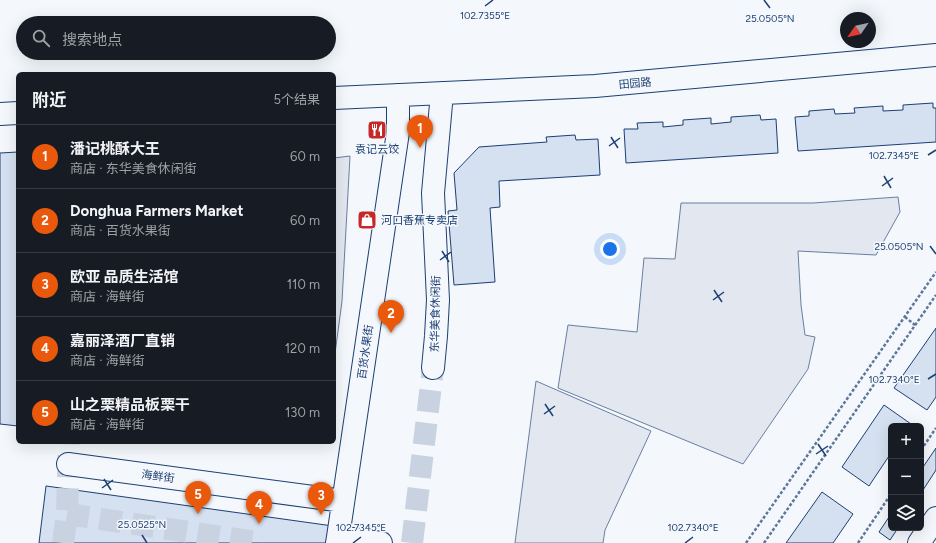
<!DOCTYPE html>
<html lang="zh">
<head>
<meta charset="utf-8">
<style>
	:root { --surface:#171b24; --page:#20242c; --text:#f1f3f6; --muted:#9ea1a6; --line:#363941; --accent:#ea580c }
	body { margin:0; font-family:Figtree,"Noto Sans SC",sans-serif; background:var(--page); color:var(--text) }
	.controls { position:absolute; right:12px; bottom:12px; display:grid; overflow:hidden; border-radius:6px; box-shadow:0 4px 16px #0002 }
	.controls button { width:36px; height:36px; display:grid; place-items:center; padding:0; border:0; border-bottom:1px solid var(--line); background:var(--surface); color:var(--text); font:20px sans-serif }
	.compass { position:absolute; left:840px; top:12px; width:36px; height:36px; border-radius:50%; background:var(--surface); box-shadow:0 4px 16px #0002; rotate:236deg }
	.you { position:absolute; left:610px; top:249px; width:14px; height:14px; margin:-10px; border:3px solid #fff; border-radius:50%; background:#1a73e8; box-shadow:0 0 0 6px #1a73e833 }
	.badge { display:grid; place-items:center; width:26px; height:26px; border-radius:50%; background:var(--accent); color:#fff; font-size:13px; font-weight:700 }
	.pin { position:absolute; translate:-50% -33px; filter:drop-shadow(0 1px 2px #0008) }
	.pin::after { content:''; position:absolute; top:21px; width:14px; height:12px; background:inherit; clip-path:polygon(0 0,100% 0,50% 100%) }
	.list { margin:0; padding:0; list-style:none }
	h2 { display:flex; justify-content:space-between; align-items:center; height:52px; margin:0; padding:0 16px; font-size:17px }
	h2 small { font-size:13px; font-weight:400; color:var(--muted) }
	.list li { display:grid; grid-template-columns:26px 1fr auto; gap:12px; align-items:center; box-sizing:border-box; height:64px; padding:0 16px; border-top:1px solid var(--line) }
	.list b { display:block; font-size:15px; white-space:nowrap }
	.list p { margin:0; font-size:13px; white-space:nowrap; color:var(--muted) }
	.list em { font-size:13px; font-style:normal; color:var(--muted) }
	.icon { flex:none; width:22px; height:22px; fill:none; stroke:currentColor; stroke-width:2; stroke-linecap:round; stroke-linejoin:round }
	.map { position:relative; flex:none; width:936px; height:543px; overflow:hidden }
	.search { position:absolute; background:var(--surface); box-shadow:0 4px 16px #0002; left:16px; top:16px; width:320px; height:44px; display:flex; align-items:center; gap:10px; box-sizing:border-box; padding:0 14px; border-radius:22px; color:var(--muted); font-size:15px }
	.panel { position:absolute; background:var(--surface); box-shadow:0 4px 16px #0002; left:16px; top:72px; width:320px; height:372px; border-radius:6px }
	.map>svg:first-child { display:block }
	.parking { fill:#e3e8f0; stroke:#687fa3 }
	.building { fill:#d5e0f0; stroke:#1d3f73 }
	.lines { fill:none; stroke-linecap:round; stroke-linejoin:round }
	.minor-tunnel { stroke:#c9d2e0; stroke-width:22; stroke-dasharray:22 11; stroke-linecap:butt }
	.minor-casing { stroke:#1d3f73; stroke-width:24 }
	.path { stroke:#5e769c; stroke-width:2.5; stroke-dasharray:3 2; stroke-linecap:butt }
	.minor { stroke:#f4f7fb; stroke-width:22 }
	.ticks { fill:none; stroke:#1d3f73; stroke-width:1.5 }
	.labels { text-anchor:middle; stroke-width:3; stroke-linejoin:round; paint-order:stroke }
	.street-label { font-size:11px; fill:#1d3f73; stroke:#f4f7fb }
	.poi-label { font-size:11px; fill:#1d3f73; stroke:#f4f7fb }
	.ticks-label { font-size:10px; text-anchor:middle; fill:#1d3f73; stroke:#f4f7fb; stroke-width:3; stroke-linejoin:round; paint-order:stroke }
</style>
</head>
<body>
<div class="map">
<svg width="936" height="543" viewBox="0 0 936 543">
	<rect width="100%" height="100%" fill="#f4f7fb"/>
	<!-- parking -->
	<path class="parking" d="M350 156 342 301 334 361V158Z
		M898 197 900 212 876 255 798 251 801 305 805 335 815 337 808 369 743 464 558 388 568 325 637 332 644 258 675 259 681 203H813Z
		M536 381 651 431 605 530 603 543H515Z"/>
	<!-- building -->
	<path class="building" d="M933 103V108H936V142L798 151 795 117 809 116V111L834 109 835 114 855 113 854 108 883 106V111L903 110V105Z
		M760 115 761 120 776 119 778 153 626 163 624 129H638L637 123 663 122V127L683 125V120L711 118V124L731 122V117Z
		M575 135 576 140 598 139 600 175 499 181 500 207 490 208 495 282 454 285 448 211 457 210 454 173 479 147 547 142 546 137Z
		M18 152V426L0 424V153Z
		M936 328V397L927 410 894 388Z
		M884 405 911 424 910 426H891V453L869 486 842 467Z
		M936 448V470L923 490 921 489V470Z
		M46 486 333 526 330 543H39Z
		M822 492 853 514 833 543H786Z
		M891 514V528H898L890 540 879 532Z"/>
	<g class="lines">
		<!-- minor-tunnel -->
		<path class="minor-tunnel" d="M67 514 263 543
			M63 543 67 514 69 442
			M412 543 433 368"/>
		<!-- minor casing -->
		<g class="minor-casing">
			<path id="minor" d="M334 98 595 86 936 55
				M0 114 18 113
				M433 368 436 336 438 300 433 193 442 93
				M68 464 343 501
				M338 537 398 132V95
				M337 543 338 537 381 543
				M919 543 936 518"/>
		</g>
		<!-- path -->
		<path class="path" d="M905 317 915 325
			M921 450 936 428
			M746 543 936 272
			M764 543 936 295
			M858 543 891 494"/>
		<!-- minor -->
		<use href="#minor" class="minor"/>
	</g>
	<!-- ticks -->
	<path class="ticks" d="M764 0 770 8M485 6 493 0M611 137 618 148M609 146 620 138M928 155 936 150M884 176 891 188M882 186 893 178M930 246 936 254M442 251 449 262M440 260 451 252M714 290 722 302M713 300 724 292M928 379 936 374M545 404 553 416M544 414 555 406M818 444 826 456M816 454 828 446M104 479 111 490M102 488 113 480M142 535 147 543M353 543 361 537M685 543 693 537"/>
	<!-- icons -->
	<defs>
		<g id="restaurant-square" transform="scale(1)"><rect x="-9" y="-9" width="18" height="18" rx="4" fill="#c62828" stroke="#f4f7fb"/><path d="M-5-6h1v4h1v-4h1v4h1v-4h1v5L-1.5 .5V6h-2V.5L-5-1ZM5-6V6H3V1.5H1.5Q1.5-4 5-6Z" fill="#fff"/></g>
		<g id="shop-square" transform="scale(1)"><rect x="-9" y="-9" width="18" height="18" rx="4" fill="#c62828" stroke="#f4f7fb"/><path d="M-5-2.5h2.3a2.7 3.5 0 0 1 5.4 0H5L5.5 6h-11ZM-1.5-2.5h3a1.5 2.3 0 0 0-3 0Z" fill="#fff"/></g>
	</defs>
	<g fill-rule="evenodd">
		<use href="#restaurant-square" x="377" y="130"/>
		<use href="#shop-square" x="367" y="220"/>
	</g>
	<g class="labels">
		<!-- street labels -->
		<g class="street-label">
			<text transform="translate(635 83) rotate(-5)" y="4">田园路</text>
			<text transform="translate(435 314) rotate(-89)" y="4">东华美食休闲街</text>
			<text transform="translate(365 352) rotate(-82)" y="4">百货水果街</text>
			<text transform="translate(158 476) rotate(8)" y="4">海鲜街</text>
		</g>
		<!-- poi labels -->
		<g class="poi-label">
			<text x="377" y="153">袁记云饺</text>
			<text x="381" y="224" text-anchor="start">河口香蕉专卖店</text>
		</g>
	</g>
	<g class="ticks-label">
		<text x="485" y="19">102.7355°E</text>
		<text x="770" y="22">25.0505°N</text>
		<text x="894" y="159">102.7345°E</text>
		<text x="899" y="250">25.0505°N</text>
		<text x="894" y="383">102.7340°E</text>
		<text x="142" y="528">25.0525°N</text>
		<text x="361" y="531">102.7345°E</text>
		<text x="693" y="531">102.7340°E</text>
	</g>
</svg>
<div class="controls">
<button>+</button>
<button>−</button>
<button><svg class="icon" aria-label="layers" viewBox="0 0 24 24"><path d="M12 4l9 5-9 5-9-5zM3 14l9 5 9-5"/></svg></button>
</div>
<svg class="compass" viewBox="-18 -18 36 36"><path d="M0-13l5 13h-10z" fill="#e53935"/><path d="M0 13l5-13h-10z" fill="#9ea1a6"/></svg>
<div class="you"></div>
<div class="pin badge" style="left:420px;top:148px">1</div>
<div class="pin badge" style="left:391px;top:333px">2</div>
<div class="pin badge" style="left:321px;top:515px">3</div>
<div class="pin badge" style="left:259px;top:524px">4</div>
<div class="pin badge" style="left:198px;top:514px">5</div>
<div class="search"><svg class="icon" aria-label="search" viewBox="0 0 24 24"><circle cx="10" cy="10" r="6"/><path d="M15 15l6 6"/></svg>搜索地点</div>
<section class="panel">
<h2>附近<small>5个结果</small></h2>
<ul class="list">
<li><span class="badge">1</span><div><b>潘记桃酥大王</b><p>商店 · 东华美食休闲街</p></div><em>60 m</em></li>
<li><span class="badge">2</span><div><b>Donghua Farmers Market</b><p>商店 · 百货水果街</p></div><em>60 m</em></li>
<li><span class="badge">3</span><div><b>欧亚 品质生活馆</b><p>商店 · 海鲜街</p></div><em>110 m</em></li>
<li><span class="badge">4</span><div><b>嘉丽泽酒厂直销</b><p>商店 · 海鲜街</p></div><em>120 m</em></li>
<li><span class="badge">5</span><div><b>山之栗精品板栗干</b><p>商店 · 海鲜街</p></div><em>130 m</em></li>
</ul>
</section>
</div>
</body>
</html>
